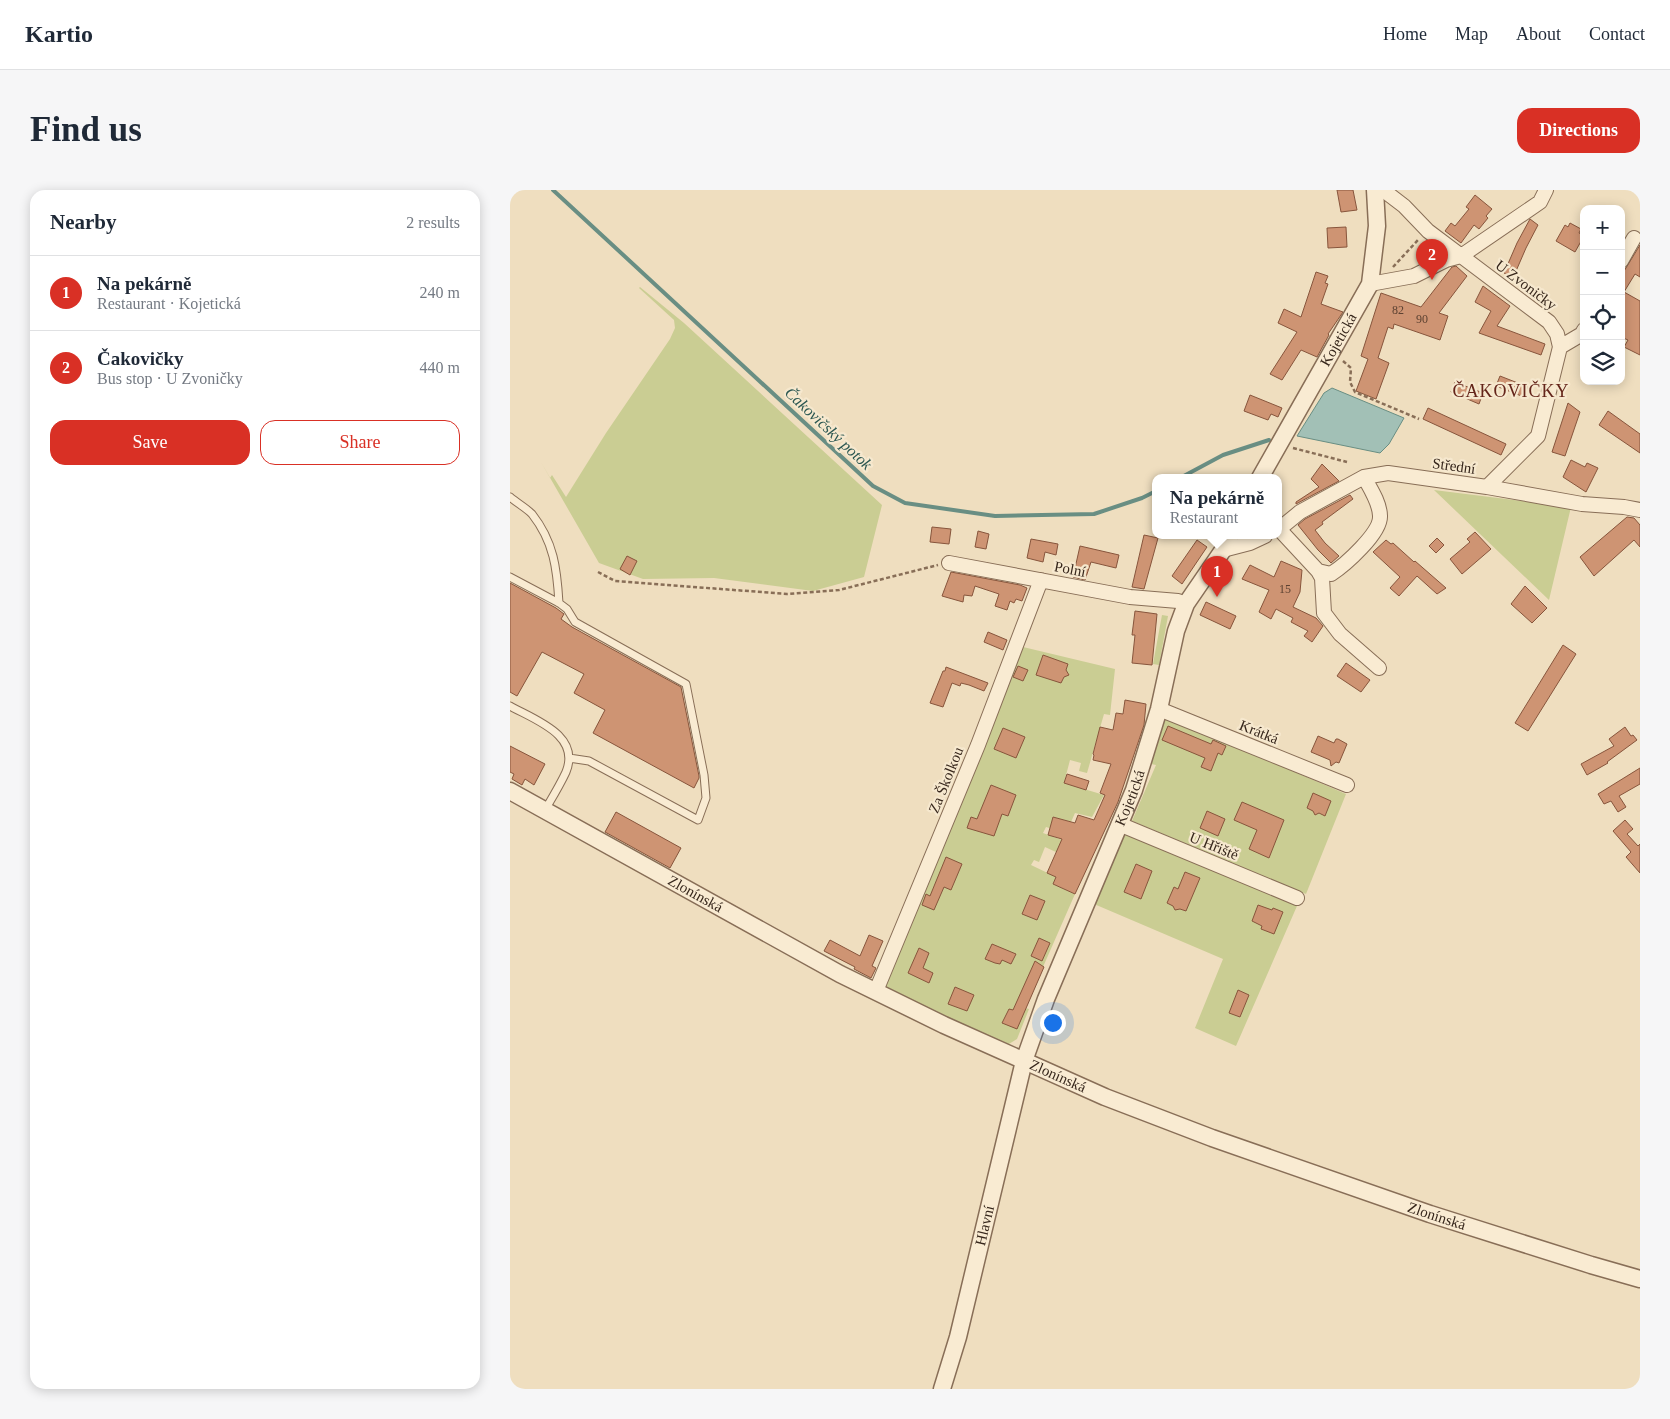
<!DOCTYPE html>
<html lang="en">
<head>
<meta charset="utf-8">
<style>
	:root { --surface:#fff; --page:#f6f6f7; --text:#1f2937; --muted:#747a83; --line:#e0e1e3; --accent:#d93025 }
	body { margin:0; font-family:Georgia,serif; background:var(--page); color:var(--text) }
	.controls { position:absolute; right:15px; top:15px; display:grid; overflow:hidden; border-radius:10px; box-shadow:0 2px 12px #0003 }
	.controls button { width:45px; height:45px; display:grid; place-items:center; padding:0; border:0; border-bottom:1px solid var(--line); background:var(--surface); color:var(--text); font:25px sans-serif }
	.you { position:absolute; left:542px; top:832px; width:18px; height:18px; margin:-12px; border:4px solid #fff; border-radius:50%; background:#1a73e8; box-shadow:0 0 0 8px #1a73e833 }
	.badge { display:grid; place-items:center; width:32px; height:32px; border-radius:50%; background:var(--accent); color:#fff; font-size:16px; font-weight:700 }
	.pin { position:absolute; translate:-50% -41px; filter:drop-shadow(0 1px 2px #0008) }
	.pin::after { content:''; position:absolute; top:26px; width:18px; height:15px; background:inherit; clip-path:polygon(0 0,100% 0,50% 100%) }
	.popup { position:absolute; left:642px; top:284px; width:130px; height:65px; box-sizing:border-box; display:grid; place-content:center; border-radius:10px; background:var(--surface); filter:drop-shadow(0 1px 4px #0005); font-size:16px; white-space:nowrap; color:var(--muted) }
	.popup b { font-size:19px; color:var(--text) }
	.popup::after { content:''; position:absolute; left:50%; top:100%; margin-left:-10px; border:10px solid transparent; border-top-color:var(--surface) }
	.list { margin:0; padding:0; list-style:none }
	h2 { display:flex; justify-content:space-between; align-items:center; height:65px; margin:0; padding:0 20px; font-size:21px }
	h2 small { font-size:16px; font-weight:400; color:var(--muted) }
	.list li { display:grid; grid-template-columns:32px 1fr auto; gap:15px; align-items:center; box-sizing:border-box; height:75px; padding:0 20px; border-top:1px solid var(--line) }
	.list b { display:block; font-size:19px; white-space:nowrap }
	.list p { margin:0; font-size:16px; white-space:nowrap; color:var(--muted) }
	.list em { font-size:16px; font-style:normal; color:var(--muted) }
	.actions { display:flex; gap:10px; padding:15px 20px }
	.actions a { flex:1; padding:11px 0; border:1px solid var(--accent); border-radius:15px; text-align:center; font-size:18px; color:var(--accent) }
	.actions .main { background:var(--accent); color:#fff }
	.icon { flex:none; width:28px; height:28px; fill:none; stroke:currentColor; stroke-width:2; stroke-linecap:round; stroke-linejoin:round }
	.map { position:relative; flex:none; width:1130px; height:1199px; overflow:hidden; border-radius:15px }
	header { display:flex; align-items:center; gap:30px; box-sizing:border-box; height:70px; padding:0 25px; background:var(--surface); border-bottom:1px solid var(--line) }
	header strong { font-size:24px }
	nav { display:flex; gap:28px; margin-inline-start:auto; font-size:18px }
	.intro { display:flex; align-items:center; justify-content:space-between; box-sizing:border-box; height:120px; padding:0 30px }
	h1 { margin:0; font-size:35px }
	.button { padding:12px 22px; border-radius:15px; background:var(--accent); color:#fff; font-size:18px; font-weight:700 }
	main { display:flex; gap:30px; padding:0 30px }
	aside { flex:1; background:var(--surface); border-radius:15px; box-shadow:0 2px 12px #0003 }
	.map>svg:first-child { display:block }
	.green { fill:#cacd93 }
	.water { fill:#a2c0b6; stroke:#698e83 }
	.lines { fill:none; stroke-linecap:round; stroke-linejoin:round }
	.stream { stroke:#698e83; stroke-width:4 }
	.building { fill:#ce9473; stroke:#87553c }
	.service-casing { stroke:#886e57; stroke-width:9 }
	.minor-casing { stroke:#886e57; stroke-width:16 }
	.tertiary-casing { stroke:#886e57; stroke-width:19 }
	.path { stroke:#886e57; stroke-width:2.5; stroke-dasharray:4 2.5; stroke-linecap:butt }
	.service { stroke:#f9ebd2; stroke-width:7 }
	.minor { stroke:#f9ebd2; stroke-width:14 }
	.tertiary { stroke:#f9ebd2; stroke-width:16 }
	.labels { text-anchor:middle; stroke-width:4.5; stroke-linejoin:round; paint-order:stroke }
	.number-label { font-size:12px; fill:#5d4232 }
	.street-label { font-size:15px; fill:#37271c; stroke:#f6e8ce }
	.water-label { font-size:16px; font-style:italic; fill:#2b5751; stroke:#f6e8ce }
	.quarter-label { font-size:18px; letter-spacing:1px; fill:#64251a; stroke:#f6e8ce }
</style>
</head>
<body>
<header>
<strong>Kartio</strong>
<nav><a>Home</a><a>Map</a><a>About</a><a>Contact</a></nav>
</header>
<div class="intro"><h1>Find us</h1><a class="button">Directions</a></div>
<main>
<aside>
<h2>Nearby<small>2 results</small></h2>
<ul class="list">
<li><span class="badge">1</span><div><b>Na pekárně</b><p>Restaurant · Kojetická</p></div><em>240 m</em></li>
<li><span class="badge">2</span><div><b>Čakovičky</b><p>Bus stop · U Zvoničky</p></div><em>440 m</em></li>
</ul>
<div class="actions"><a class="main">Save</a><a>Share</a></div>
</aside>
<div class="map">
<svg width="1130" height="1199" viewBox="0 0 1130 1199">
	<rect width="100%" height="100%" fill="#efdebf"/>
	<!-- green -->
	<path class="green" d="M130 97 174 133 372 315 354 387 303 401 204 388 133 389 89 373 31 272 40 288 42 285 56 307 96 243 160 149 165 138 164 130 129 98Z
		M924 300 1061 317 1039 410Z
		M652 425 658 426 649 475 643 474Z
		M513 457 605 479 600 525 594 524 577 583 569 581 571 573 560 570 554 593 594 605 582 627 565 623 561 632 543 627 541 635 556 643 536 637 533 643 555 651 548 663 535 657 529 672 524 670 521 675 546 687 543 694 565 704 515 818 519 819 507 849 494 857 375 797Z
		M654 526 836 604 796 704 622 631 646 575 641 574Z
		M616 645 787 716 726 856 685 838 713 769 584 714 613 646Z"/>
	<!-- water -->
	<path class="water" d="M822 198 894 228 879 254 870 263 787 246 814 203Z"/>
	<g class="lines">
		<!-- stream -->
		<path class="stream" d="M43 0 363 296 395 313 485 326 584 324 632 308 646 301
			M670 288 713 265 759 250"/>
	</g>
	<!-- building -->
	<path class="building" d="M827 0H843L847 20 831 22Z
		M965 5 982 19 976 26 978 28 969 39 964 35 951 53 935 41 941 33 945 36 959 19 956 17Z
		M1020 29 1028 35 1016 58 1003 88 994 83 1007 53Z
		M1060 33 1071 39 1069 43 1074 46 1065 62 1046 51 1055 35 1058 37Z
		M836 37 837 57 818 58 817 38Z
		M1130 55V87L1125 84 1114 102 1130 111V165L1114 157 1118 150 1111 147V86Z
		M946 76 957 86 929 123 938 126 930 150 884 134 883 139 878 137 868 168 879 173 866 209 846 201 858 169 851 166 871 103 911 117 942 77Z
		M806 82 818 86 815 93 818 94 811 114 833 122 818 144 819 145 807 167 791 160 772 190 760 184 787 142 768 133 774 119 791 127Z
		M973 96 1000 116 987 136 1035 154 1031 165 969 143 981 121 965 112Z
		M990 186 1018 197 1014 207 986 196Z
		M945 192 973 203 969 214 941 202Z
		M740 205 772 218 768 227 761 224 758 230 734 221Z
		M1058 213 1070 222 1055 266 1042 262Z
		M918 218 996 254 991 265 913 229Z
		M1098 221 1130 244V263L1089 235Z
		M1061 270 1075 277 1077 273 1088 278 1076 302 1053 287Z
		M812 274 829 291 786 314V312L809 297 801 289Z
		M840 305 843 309 812 332 813 334 805 340 815 353 829 366 821 373 808 360 788 335 795 329Z
		M1117 327 1124 328 1130 335V357L1124 350 1084 386 1070 367Z
		M422 337 441 339 439 354 420 352Z
		M468 341 479 344 476 359 465 357Z
		M965 342 981 359 952 384 940 369 960 352 957 349Z
		M634 345 648 348 634 399 622 397Z
		M927 348 934 355 926 363 919 356Z
		M521 349 548 354 546 365 535 362 533 372 517 368Z
		M687 350 697 357 672 394 662 386Z
		M876 350 881 354 883 353 904 372 905 371 936 398 927 404 907 386 889 406 880 398 890 387 863 362Z
		M570 356 609 365 606 378 581 372 575 390 563 387Z
		M117 366 127 371 120 385 110 379Z
		M771 371 792 380 790 402 783 417 806 428 813 436 802 452 794 446 798 441 781 432 783 428 766 419 761 429 749 422 759 400 732 389 740 375 764 387Z
		M441 382 510 395 517 398 512 411 506 409 504 413 500 411 497 420 485 416 489 404 465 396 462 406 454 405 453 412 432 406Z
		M0 393 46 418 54 424 51 429 62 437 171 497 189 586V588L184 598 83 543 95 520 64 503 74 484 32 462 7 506 0 502Z
		M1015 396 1037 418 1022 433 1001 414Z
		M696 412 726 426 720 439 690 425Z
		M625 421 647 424 642 475 622 473 625 445H622Z
		M478 442 497 450 493 460 474 452Z
		M1053 455 1066 464 1018 541 1005 533Z
		M533 465 558 474 556 480 559 485 554 487 551 493 526 485Z
		M836 473 860 490 851 502 827 486Z
		M508 476 518 480 513 491 503 487Z
		M436 477 478 493 474 501 459 495 451 493 450 496 442 493 433 517 420 513 433 481H435Z
		M615 510 636 514 634 535 608 612 565 704 543 694 546 687 537 683 552 649 538 645 543 627 565 633 568 625 584 630 595 605 590 603 601 574 583 570 584 565 583 564 590 537 603 540 606 523 613 524Z
		M658 536 701 554 703 550 716 556 712 565 708 563 701 581 691 577 695 568 652 550Z
		M1115 537 1121 546 1123 545 1127 550 1097 572 1098 573 1077 585 1071 574 1104 556 1099 549Z
		M493 538 515 547 506 568 484 559Z
		M808 546 824 553 826 549H828L837 554 829 573 826 572 821 576 820 570 801 562Z
		M0 556 35 574 24 595 15 589 12 595 2 589 4 584 0 582Z
		M1130 578V594L1109 606 1116 617 1108 622 1101 611 1094 614 1088 604Z
		M557 584 579 591 576 600 554 593Z
		M481 595 506 605 498 626 492 624 484 646 457 638 461 627 467 629Z
		M803 603 821 611 815 626 809 623 805 625 803 621 797 618Z
		M732 612 774 630 759 668 739 659 747 640 724 630Z
		M697 621 715 629 708 646 690 638Z
		M106 622 171 658 160 678 95 642Z
		M1115 630 1123 639 1117 644 1128 656 1130 654V683L1116 667 1121 662 1103 641Z
		M436 667 452 674 441 700 434 697 424 720 412 715 416 704 420 706Z
		M626 674 642 681 631 709 614 702Z
		M675 682 690 688 676 721 670 719 665 720 663 716 657 713 664 697 668 699Z
		M520 705 535 711 527 730 512 724Z
		M748 715 762 720 763 718 773 722 764 744 751 739 752 736 742 731Z
		M359 745 373 751 362 776 366 778 361 788 344 779 345 777 314 761 320 750 350 766Z
		M529 748 540 753 532 771 521 766Z
		M482 754 506 764 501 774 492 770 490 774 485 773 475 769Z
		M409 758 419 763 413 778 423 783 419 793 398 783Z
		M525 771 534 777 507 839 492 833 499 819 503 820Z
		M445 797 464 805 457 821 438 814Z
		M728 800 739 805 730 827 719 823Z"/>
	<g class="lines">
		<!-- service casing -->
		<g class="service-casing">
			<path id="service" d="M0 307C7 313 16 318 22 324 44 352 47 379 49 413
				M0 387 49 413 57 419 65 432 176 494 194 585 196 608 188 630 79 571 59 568
				M0 516C25 530 71 545 56 582 50 595 42 608 35 620"/>
		</g>
		<!-- minor casing -->
		<g class="minor-casing">
			<path id="minor" d="M873 0 894 16 918 41 1039 132 1047 144 1050 157 1028 246 977 297
				M1111 71 1124 48
				M860 94 904 86 936 70 951 66 1030 12 1036 0
				M1050 157 1072 144 1074 140
				M769 339 808 381 812 388 814 423 830 444 869 478
				M768 340 790 322 854 287 878 283 977 297 1072 314 1114 317 1130 320
				M713 360 740 353 755 346
				M439 373 620 407 668 411 676 414
				M808 381 821 384C835 375 871 343 870 326 870 313 860 298 854 287
				M649 519 837 595
				M609 634 787 708
				M366 801 468 555 531 390"/>
		</g>
		<!-- tertiary casing -->
		<g class="tertiary-casing">
			<g id="tertiary">
				<path id="s1" d="M750 288 860 94 867 36 865 0"/>
				<path id="s2" d="M0 601 330 784 434 835 595 907 702 948 920 1024 1081 1075 1130 1089"/>
				<path id="s3" d="M432 1199 448 1147 514 871 536 809 624 600 649 519 666 441 676 414 713 360 720 346"/>
			</g>
		</g>
		<!-- path -->
		<path class="path" d="M883 77 908 50
			M833 171 841 178 840 192 845 202 909 229
			M783 258 837 272
			M88 382 105 391 277 404 329 400 428 375"/>
		<!-- service -->
		<use href="#service" class="service"/>
		<!-- minor -->
		<use href="#minor" class="minor"/>
		<!-- tertiary -->
		<use href="#tertiary" class="tertiary"/>
	</g>
	<g class="labels">
		<!-- number labels -->
		<g class="number-label">
			<text x="888" y="124">82</text>
			<text x="912" y="133">90</text>
			<text x="775" y="403">15</text>
		</g>
		<!-- street labels -->
		<g class="street-label">
			<text transform="translate(1016 95) rotate(37)" y="5">U Zvoničky</text>
			<text dy="5" stroke="none"><textPath href="#s1" startOffset="159">Kojetická</textPath></text>
			<text transform="translate(944 276) rotate(8)" y="5">Střední</text>
			<text transform="translate(560 379) rotate(11)" y="5">Polní</text>
			<text transform="translate(749 542) rotate(22)" y="5">Krátká</text>
			<text transform="translate(436 590) rotate(-68)" y="5">Za Školkou</text>
			<text dy="5" stroke="none"><textPath href="#s3" startOffset="622">Kojetická</textPath></text>
			<text transform="translate(704 656) rotate(22)" y="5">U Hřiště</text>
			<text dy="5" stroke="none"><textPath href="#s2" startOffset="212">Zlonínská</textPath></text>
			<text dy="5" stroke="none"><textPath href="#s2" startOffset="618">Zlonínská</textPath></text>
			<text dy="5" stroke="none"><textPath href="#s2" startOffset="1022">Zlonínská</textPath></text>
			<text dy="5" stroke="none"><textPath href="#s3" startOffset="169">Hlavní</textPath></text>
		</g>
		<!-- water labels -->
		<g class="water-label">
			<text transform="translate(319 238) rotate(43)" y="6">Čakovičský potok</text>
		</g>
		<!-- quarter labels -->
		<g class="quarter-label">
			<text x="1001" y="207">ČAKOVIČKY</text>
		</g>
	</g>
</svg>
<div class="controls">
<button>+</button>
<button>−</button>
<button><svg class="icon" aria-label="locate" viewBox="0 0 24 24"><circle cx="12" cy="12" r="6"/><path d="M12 2v4M12 18v4M2 12h4M18 12h4"/></svg></button>
<button><svg class="icon" aria-label="layers" viewBox="0 0 24 24"><path d="M12 4l9 5-9 5-9-5zM3 14l9 5 9-5"/></svg></button>
</div>
<div class="you"></div>
<div class="pin badge" style="left:707px;top:407px">1</div>
<div class="popup"><b>Na pekárně</b>Restaurant</div>
<div class="pin badge" style="left:922px;top:90px">2</div>
</div>
</main>
</body>
</html>
